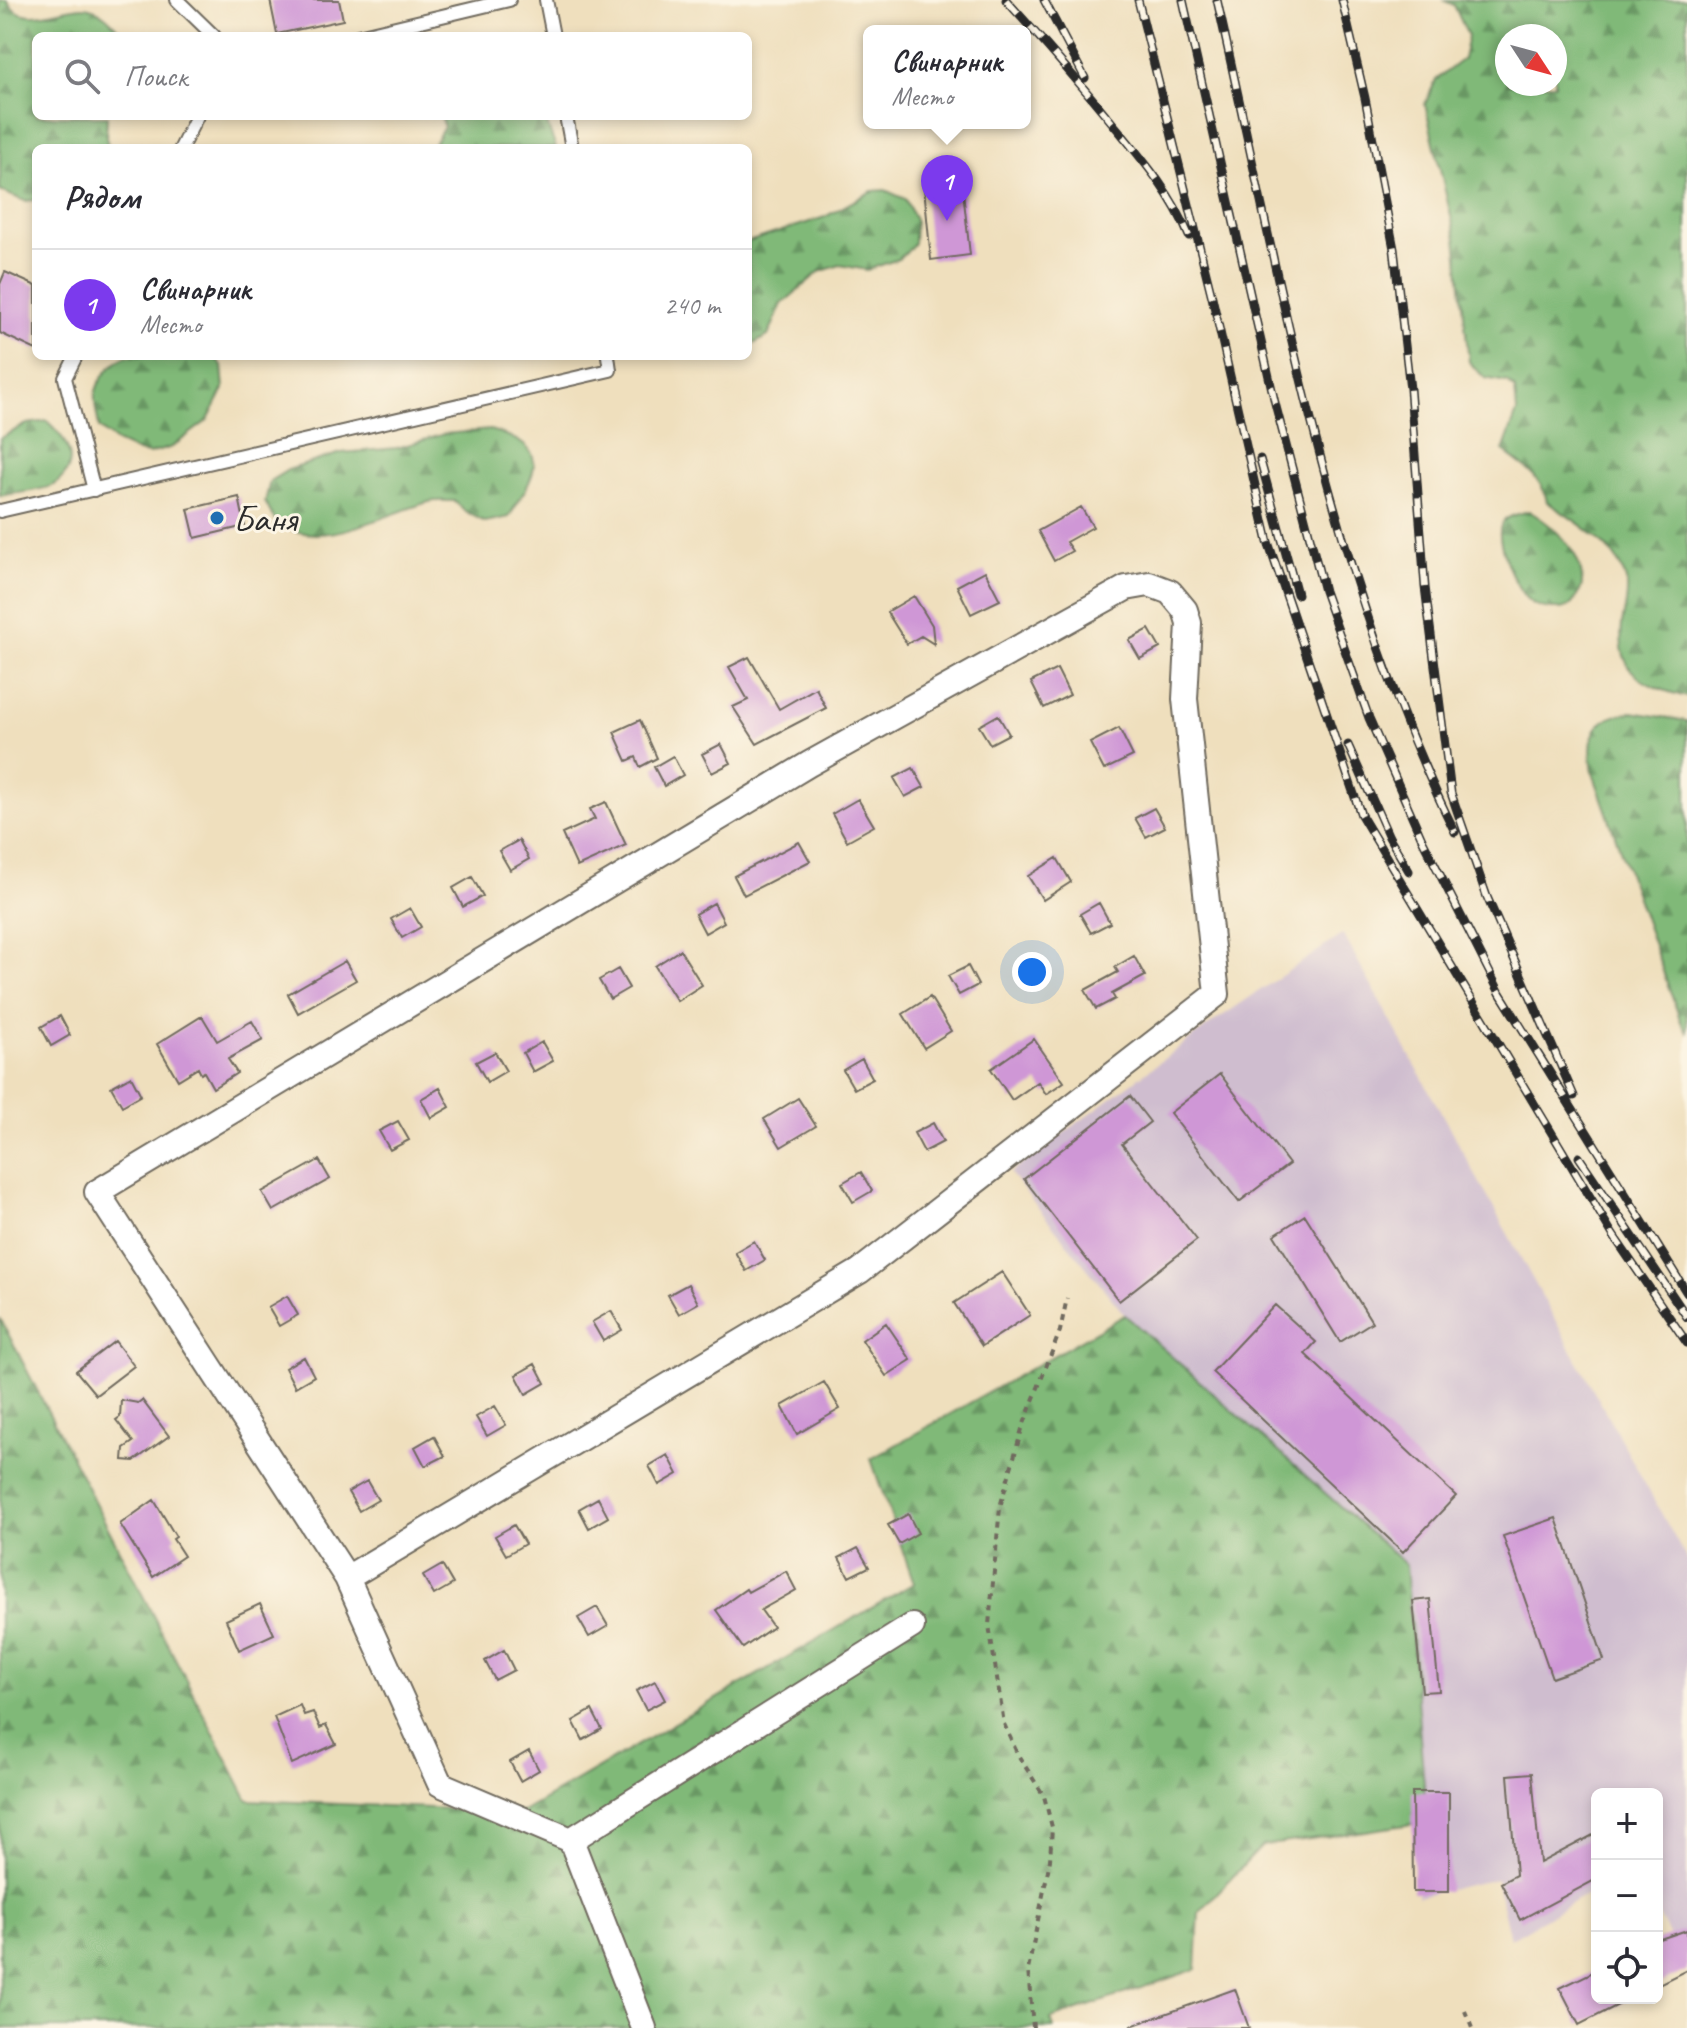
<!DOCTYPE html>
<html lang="ru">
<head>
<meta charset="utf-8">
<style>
	:root { --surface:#fff; --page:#f2f2f3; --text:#2b2b33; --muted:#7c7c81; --line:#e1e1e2; --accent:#7c3aed }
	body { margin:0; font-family:Caveat,sans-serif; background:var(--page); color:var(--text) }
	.controls { position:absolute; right:24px; bottom:24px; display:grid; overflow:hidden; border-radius:12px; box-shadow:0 4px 12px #0003 }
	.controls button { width:72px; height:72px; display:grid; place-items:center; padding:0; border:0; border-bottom:2px solid var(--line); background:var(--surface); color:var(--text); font:40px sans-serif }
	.compass { position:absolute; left:1495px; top:24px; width:72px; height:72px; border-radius:50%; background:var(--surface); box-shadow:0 4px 12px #0003; rotate:126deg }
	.you { position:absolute; left:1032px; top:972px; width:28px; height:28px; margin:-20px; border:6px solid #fff; border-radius:50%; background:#1a73e8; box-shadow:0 0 0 12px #1a73e833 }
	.badge { display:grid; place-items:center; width:52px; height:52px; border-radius:50%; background:var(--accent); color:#fff; font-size:26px; font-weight:700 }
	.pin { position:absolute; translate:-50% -66px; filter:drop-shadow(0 2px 4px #0008) }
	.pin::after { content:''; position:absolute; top:42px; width:28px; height:24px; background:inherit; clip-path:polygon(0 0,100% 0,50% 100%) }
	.popup { position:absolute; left:863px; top:25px; width:168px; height:104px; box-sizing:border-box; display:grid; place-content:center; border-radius:12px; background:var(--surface); filter:drop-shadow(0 2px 6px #0005); font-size:26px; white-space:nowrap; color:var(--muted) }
	.popup b { font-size:30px; color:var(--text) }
	.popup::after { content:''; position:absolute; left:50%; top:100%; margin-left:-16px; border:16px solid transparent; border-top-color:var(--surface) }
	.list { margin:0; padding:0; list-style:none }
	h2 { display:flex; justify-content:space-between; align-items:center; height:104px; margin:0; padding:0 32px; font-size:34px }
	h2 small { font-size:26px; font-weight:400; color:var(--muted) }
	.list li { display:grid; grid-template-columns:52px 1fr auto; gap:24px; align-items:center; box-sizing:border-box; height:112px; padding:0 32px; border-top:2px solid var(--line) }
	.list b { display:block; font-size:30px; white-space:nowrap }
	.list p { margin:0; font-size:26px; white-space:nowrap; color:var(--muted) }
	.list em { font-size:26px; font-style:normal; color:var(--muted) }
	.icon { flex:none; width:44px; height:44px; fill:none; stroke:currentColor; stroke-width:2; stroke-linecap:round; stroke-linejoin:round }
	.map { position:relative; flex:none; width:1687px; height:2028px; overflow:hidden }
	.search { position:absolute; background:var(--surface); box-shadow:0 4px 12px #0003; left:32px; top:32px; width:720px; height:88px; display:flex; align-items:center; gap:20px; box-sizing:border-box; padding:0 28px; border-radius:12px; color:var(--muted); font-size:30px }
	.panel { position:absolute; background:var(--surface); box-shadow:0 4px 12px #0003; left:32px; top:144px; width:720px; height:216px; border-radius:12px }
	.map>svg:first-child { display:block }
	.industrial { fill:#cfbdcf }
	.forest { fill:url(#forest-firs); stroke:#567252; stroke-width:2; fill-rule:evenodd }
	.building { fill:#cf97d6 }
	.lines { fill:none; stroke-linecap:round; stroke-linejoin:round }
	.service-casing { stroke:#706a5e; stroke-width:16 }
	.minor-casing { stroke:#706a5e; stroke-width:28 }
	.path { stroke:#706a5e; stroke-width:4; stroke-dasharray:6 6; stroke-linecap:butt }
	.service { stroke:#fff; stroke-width:12 }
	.minor { stroke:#fff; stroke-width:24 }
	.rail-casing { stroke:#2b2b2b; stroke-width:9 }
	.rail { stroke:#fcf5e5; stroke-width:6; stroke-dasharray:18; stroke-linecap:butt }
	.poi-dot { fill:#1f6fb2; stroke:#fcf5e5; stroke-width:3 }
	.labels { text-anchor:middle; stroke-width:6; stroke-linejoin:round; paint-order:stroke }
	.poi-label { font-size:38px; fill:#2b2b2b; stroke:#fcf5e5; text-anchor:start }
</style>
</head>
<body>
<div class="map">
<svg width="1687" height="2028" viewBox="0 0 1687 2028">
	<defs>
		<pattern id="forest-firs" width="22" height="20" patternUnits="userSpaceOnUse" patternTransform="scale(2)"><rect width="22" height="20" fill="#80b978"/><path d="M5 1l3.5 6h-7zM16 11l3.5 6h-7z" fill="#699763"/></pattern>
	</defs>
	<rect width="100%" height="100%" fill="#fcf5e5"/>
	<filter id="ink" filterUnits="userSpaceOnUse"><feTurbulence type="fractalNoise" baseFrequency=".0125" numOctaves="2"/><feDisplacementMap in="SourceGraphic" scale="16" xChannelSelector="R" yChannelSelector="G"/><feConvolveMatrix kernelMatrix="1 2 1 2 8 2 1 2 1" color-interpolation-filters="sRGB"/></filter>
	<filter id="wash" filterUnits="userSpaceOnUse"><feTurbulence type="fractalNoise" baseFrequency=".006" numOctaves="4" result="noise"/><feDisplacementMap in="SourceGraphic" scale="32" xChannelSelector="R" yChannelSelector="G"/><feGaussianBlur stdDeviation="1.8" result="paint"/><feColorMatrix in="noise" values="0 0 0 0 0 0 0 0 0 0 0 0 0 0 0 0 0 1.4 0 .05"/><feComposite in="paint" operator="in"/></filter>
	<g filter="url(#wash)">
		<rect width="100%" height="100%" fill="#efdfbd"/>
		<!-- industrial -->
		<path class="industrial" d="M1343 934 1687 1560V1969L1657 1912V1794H1597V1888L1510 1939 1496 1879 1418 1896 1427 1822 1406 1565 1125 1315 1010 1173 1215 1021Z"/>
		<!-- forest -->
		<path class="forest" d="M0 0H7C22 29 60 7 83 7 100 7 114 24 124 36H36V116H107L106 138 109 148H36V200L25 201 0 191Z
			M1443 0H1687V697C1644 686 1616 674 1622 624 1624 613 1628 598 1627 586 1622 548 1576 522 1547 502 1543 477 1522 465 1503 451L1517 412 1515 389 1507 382 1485 378 1469 362 1456 238 1425 104 1436 80 1463 59 1468 36 1454 5ZM1507 36H1555V84H1507Z
			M441 116H544L556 148H431L444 127Z
			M885 190 905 199 915 219 914 243 906 253 898 259 867 270 840 265 819 272 782 304 768 336 748 347V242L825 217 872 191Z
			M127 356H214L222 366 224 389 208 420 172 447 149 454 138 452 116 442 99 428C98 418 94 405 95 396 97 379 113 362 127 356Z
			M47 421C66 438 83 464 55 484 45 491 13 493 0 496V438L27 424Z
			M490 430C554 448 537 472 509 517L485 522 466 512 454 501C446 501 437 500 429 502 386 513 320 553 278 523 272 518 269 508 265 502L270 481 288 470 341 453 397 448 444 434Z
			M1529 511C1553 525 1583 552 1582 583 1582 590 1575 601 1571 605 1565 609 1560 609 1553 609 1542 608 1534 606 1526 598 1515 586 1488 530 1506 519 1512 515 1522 513 1529 511Z
			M1632 712 1687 721V1032L1681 1022 1593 773C1588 735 1591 718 1632 712Z
			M1125 1315 1406 1565 1427 1822 1262 1846 1199 1912 1196 1969 1051 2019 1054 2028H0V1318L248 1800 523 1812 914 1583 871 1459Z"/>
		<g id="blocks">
			<!-- building -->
			<path class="building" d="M270 0H339L343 20 277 34Z
				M962 182 970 255 931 260 924 187Z
				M5 272 36 286V350L0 333V284Z
				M239 497 245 526 195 538 188 509Z
				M1081 507 1093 527 1066 542 1072 551 1054 561 1038 531Z
				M985 571 1000 600 971 614 957 586Z
				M914 596 932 625 934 644 921 636 907 644 887 612Z
				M1149 629 1160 648 1140 659 1129 640Z
				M749 657 779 709 816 688 826 708 757 744 733 707 748 700 729 667Z
				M1057 669 1070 695 1044 708 1031 682Z
				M998 715 1009 734 990 744 979 726Z
				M640 720 657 758 640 767 636 757 627 761 614 732Z
				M1119 728 1133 756 1104 770 1090 743Z
				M721 744 731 763 712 773 702 754Z
				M673 756 683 775 664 786 654 767Z
				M913 768 924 787 905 797 894 778Z
				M858 799 874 826 847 841 832 814Z
				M606 802 626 845 577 867 562 834 595 819 590 809Z
				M1154 808 1165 827 1146 837 1135 818Z
				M519 840 529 859 510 870 499 851Z
				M799 842 810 861 744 895 734 876Z
				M1057 858 1071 882 1043 900 1028 876Z
				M472 877 483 896 463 907 453 888Z
				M714 903 724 922 705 933 695 914Z
				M1099 903 1110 923 1091 933 1080 914Z
				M410 908 421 927 402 938 391 919Z
				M680 950 702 985 677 1001 655 966Z
				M1134 956 1145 976 1112 994 1115 999 1096 1009 1085 990 1118 972 1115 967Z
				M345 961 356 980 298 1013 288 994Z
				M968 966 978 985 959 995 948 976Z
				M618 969 629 988 610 999 599 980Z
				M930 997 951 1031 924 1048 903 1014Z
				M60 1016 70 1035 51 1046 41 1027Z
				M202 1016 217 1041 252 1021 263 1040 228 1059 237 1073 213 1088 204 1072 201 1074 198 1068 178 1080 157 1044Z
				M1034 1039 1064 1082 1046 1094 1038 1082 1012 1100 991 1069Z
				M542 1042 553 1061 533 1072 523 1053Z
				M495 1052 506 1071 487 1082 476 1062Z
				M862 1059 873 1079 854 1089 843 1070Z
				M1220 1074 1289 1164 1239 1202 1170 1113Z
				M131 1076 141 1095 122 1106 111 1087Z
				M440 1088 450 1107 431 1118 421 1099Z
				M1130 1096 1150 1122 1122 1144 1197 1240 1119 1301 1024 1179Z
				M798 1098 816 1126 781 1147 764 1119Z
				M398 1121 409 1140 390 1150 379 1131Z
				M933 1123 943 1142 924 1152 914 1133Z
				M319 1160 330 1179 273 1211 262 1192Z
				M861 1172 872 1191 853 1202 842 1183Z
				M1305 1215 1372 1322 1340 1342 1274 1235Z
				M754 1241 765 1260 746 1271 735 1252Z
				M1002 1272 1030 1315 982 1346 954 1303Z
				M688 1284 698 1303 679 1314 668 1295Z
				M287 1296 298 1315 279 1326 268 1307Z
				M1275 1305 1316 1342 1305 1354 1456 1496 1403 1552 1212 1372Z
				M611 1311 622 1330 603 1341 592 1322Z
				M886 1323 911 1360 886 1376 862 1340Z
				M115 1341 134 1366 96 1395 76 1371Z
				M304 1357 314 1376 295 1387 285 1368Z
				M535 1364 545 1383 526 1394 516 1375Z
				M824 1382 840 1409 797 1434 782 1406Z
				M121 1400 138 1403 142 1400 169 1436 134 1461 123 1460 124 1448 133 1442 116 1420 120 1417Z
				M495 1406 506 1425 487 1436 476 1417Z
				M434 1436 445 1456 425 1466 415 1447Z
				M668 1455 678 1474 659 1485 649 1466Z
				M367 1481 378 1500 359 1511 348 1492Z
				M598 1498 608 1517 589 1528 579 1509Z
				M154 1500 176 1537 173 1539 184 1556 153 1577 120 1524Z
				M908 1514 918 1533 899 1544 888 1525Z
				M1556 1518 1604 1660 1552 1678 1503 1536Z
				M514 1525 525 1544 506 1555 495 1536Z
				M858 1548 869 1567 849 1577 839 1558Z
				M442 1565 453 1584 434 1595 423 1576Z
				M786 1571 796 1590 761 1610 773 1627 743 1648 716 1610 746 1589 748 1592Z
				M1430 1599 1439 1691 1422 1692 1413 1601Z
				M260 1604 274 1634 239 1650 226 1620Z
				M597 1607 608 1626 589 1637 578 1618Z
				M504 1650 514 1670 495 1680 485 1661Z
				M655 1681 665 1700 646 1710 636 1691Z
				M300 1705 304 1715 313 1712 320 1728 326 1725 336 1744 292 1764 274 1717Z
				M592 1710 602 1729 583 1740 573 1721Z
				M529 1751 539 1770 520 1781 510 1762Z
				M1532 1773 1540 1863 1597 1833V1879L1520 1920 1501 1883 1516 1875 1508 1775Z
				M1412 1792H1449V1892H1413Z
				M1687 1930V1970L1657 1985V1940Z
				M1597 1970V1998H1632L1579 2025 1560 1988Z
				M1235 1989 1249 2028H1132L1131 2026Z"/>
		</g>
	</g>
	<g filter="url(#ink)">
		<use href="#blocks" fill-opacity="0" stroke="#706a5e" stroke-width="2"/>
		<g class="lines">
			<!-- service casing -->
			<g class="service-casing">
				<path id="service" d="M177 0 214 36
					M546 0 553 36
					M358 36 509 0
					M566 116 572 148
					M181 148 197 116
					M76 356 65 378 94 490
					M0 511 610 370 608 356"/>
			</g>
			<!-- minor casing -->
			<g class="minor-casing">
				<path id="minor" d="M347 1578 97 1192 809 764 1126 588 1149 584 1170 592 1185 610 1189 623 1185 699 1217 994 860 1271 347 1578 440 1784 571 1840 644 2028
					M571 1840 912 1626"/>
			</g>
			<!-- path -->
			<path class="path" d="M1465 2011 1472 2028
				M1033 2028 1028 1970 1050 1860 1052 1827 1044 1796 1018 1755 1004 1724 989 1625 1000 1507 1022 1429 1060 1331 1067 1298"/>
			<!-- service -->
			<use href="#service" class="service"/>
			<!-- minor -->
			<use href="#minor" class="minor"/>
			<!-- rail casing -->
			<g class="rail-casing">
				<path id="rail" d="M1006 0C1043 41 1079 82 1114 125 1143 160 1172 194 1189 236
					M1044 0 1085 78
					M1138 0 1212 297 1268 542 1361 815 1613 1235 1687 1343
					M1183 0 1275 403 1324 591 1369 718 1423 841 1500 993 1687 1293
					M1217 0C1280 277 1328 576 1455 832
					M1342 0 1365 98 1394 249 1410 389 1425 587 1451 793 1487 897 1574 1096
					M1260 459 1297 594
					M1348 745 1389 837 1409 871
					M1579 1157 1687 1317"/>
			</g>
			<!-- rail -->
			<use href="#rail" class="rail"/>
		</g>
	</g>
	<!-- markers -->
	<circle class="poi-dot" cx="217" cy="518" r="8"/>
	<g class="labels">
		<!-- poi labels -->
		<g class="poi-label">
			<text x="233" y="531">Баня</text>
		</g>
	</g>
</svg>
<div class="controls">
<button>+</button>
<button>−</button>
<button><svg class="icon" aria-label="locate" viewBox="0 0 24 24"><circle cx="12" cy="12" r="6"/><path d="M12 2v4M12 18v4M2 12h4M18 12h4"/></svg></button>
</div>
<svg class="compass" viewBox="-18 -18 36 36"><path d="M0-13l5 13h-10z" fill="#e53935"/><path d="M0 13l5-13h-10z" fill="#7c7c81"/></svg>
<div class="you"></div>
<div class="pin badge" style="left:947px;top:221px">1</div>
<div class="popup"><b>Свинарник</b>Место</div>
<div class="search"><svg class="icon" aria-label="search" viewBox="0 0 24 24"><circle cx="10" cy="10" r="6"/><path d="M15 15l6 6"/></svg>Поиск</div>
<section class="panel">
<h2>Рядом<small></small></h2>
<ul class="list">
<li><span class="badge">1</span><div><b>Свинарник</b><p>Место</p></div><em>240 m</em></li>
</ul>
</section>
</div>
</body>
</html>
